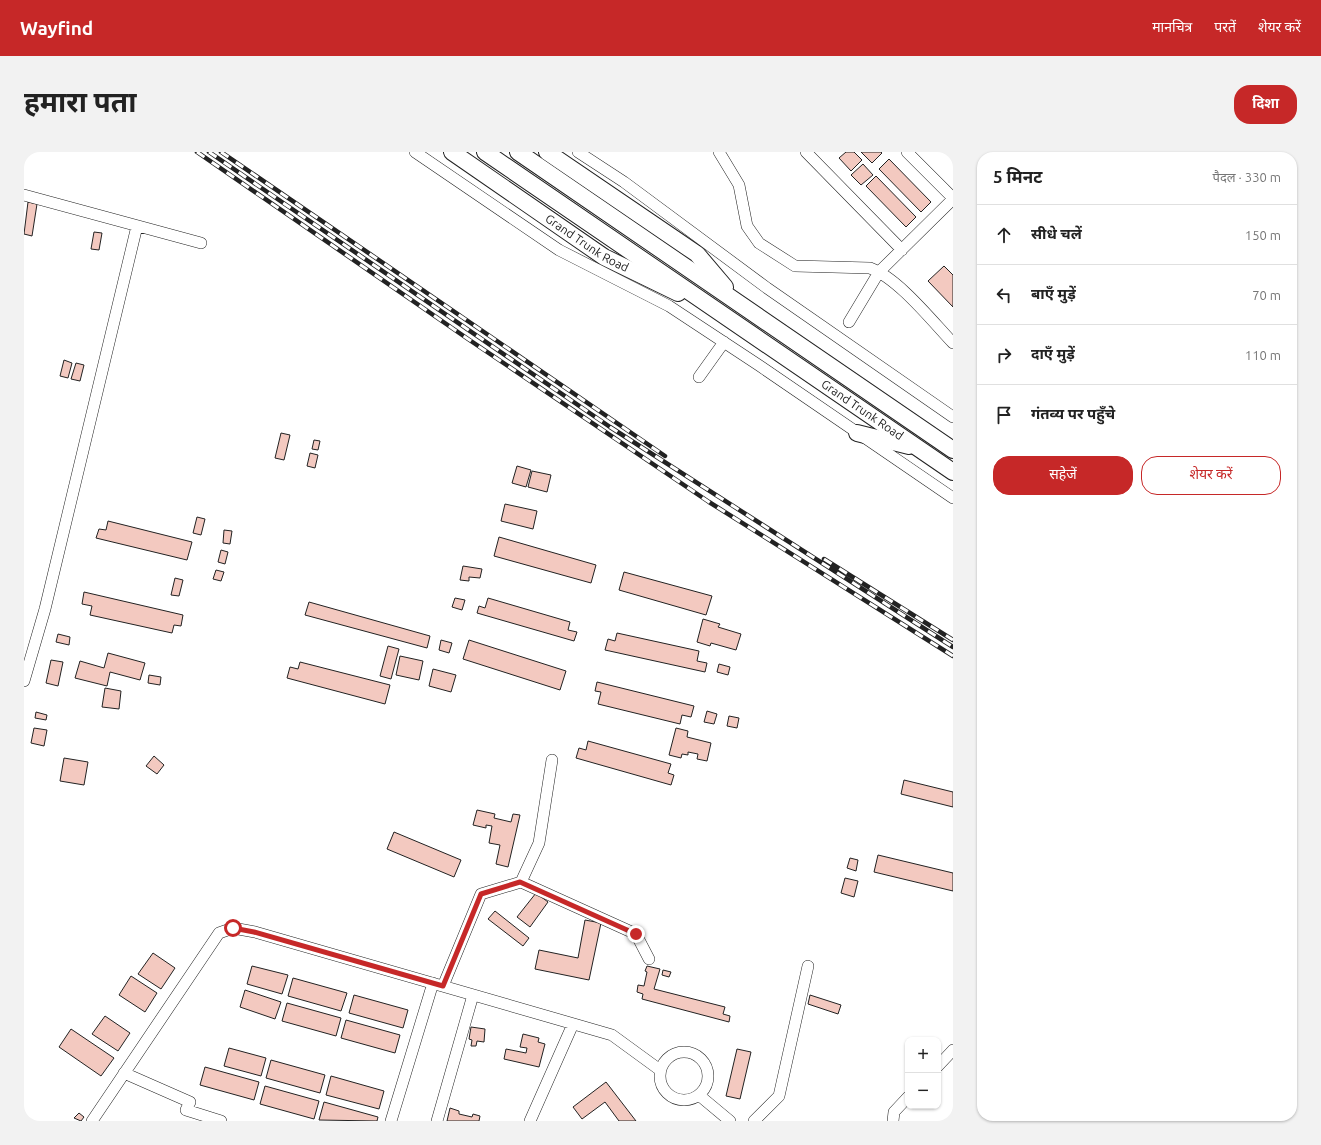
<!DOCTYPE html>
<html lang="hi">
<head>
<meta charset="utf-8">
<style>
	:root { --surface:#fff; --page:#f2f2f2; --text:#222; --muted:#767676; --line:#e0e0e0; --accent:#c62828 }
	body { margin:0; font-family:Ubuntu,"Noto Sans Devanagari",sans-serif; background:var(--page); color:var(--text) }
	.controls { position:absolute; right:12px; bottom:12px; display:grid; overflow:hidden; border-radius:8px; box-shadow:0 1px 3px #0004 }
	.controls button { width:36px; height:36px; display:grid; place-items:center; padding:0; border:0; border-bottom:1px solid var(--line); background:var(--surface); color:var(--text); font:20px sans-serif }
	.stop { position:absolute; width:12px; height:12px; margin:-9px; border:3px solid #c62828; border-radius:50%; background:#fff }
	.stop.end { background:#c62828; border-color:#fff; box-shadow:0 1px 4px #0008 }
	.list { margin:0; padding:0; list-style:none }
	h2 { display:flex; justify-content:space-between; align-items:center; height:52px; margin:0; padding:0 16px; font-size:17px }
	h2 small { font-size:13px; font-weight:400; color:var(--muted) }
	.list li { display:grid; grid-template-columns:26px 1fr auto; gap:12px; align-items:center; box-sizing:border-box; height:60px; padding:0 16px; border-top:1px solid var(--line) }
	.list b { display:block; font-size:15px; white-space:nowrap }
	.list em { font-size:13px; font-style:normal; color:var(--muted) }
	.actions { display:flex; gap:8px; padding:12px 16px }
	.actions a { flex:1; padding:9px 0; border:1px solid var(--accent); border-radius:16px; text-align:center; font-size:14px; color:var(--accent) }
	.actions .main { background:var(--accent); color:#fff }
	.icon { flex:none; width:22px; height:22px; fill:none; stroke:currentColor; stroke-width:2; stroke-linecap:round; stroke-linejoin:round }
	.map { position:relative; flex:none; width:929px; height:969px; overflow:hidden; border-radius:16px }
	header { display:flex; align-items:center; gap:24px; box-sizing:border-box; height:56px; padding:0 20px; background:var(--accent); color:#fff }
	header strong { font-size:19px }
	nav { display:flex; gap:22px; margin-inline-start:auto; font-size:14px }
	.intro { display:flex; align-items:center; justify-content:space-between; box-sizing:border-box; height:96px; padding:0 24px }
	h1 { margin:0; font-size:28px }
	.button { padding:10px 18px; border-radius:16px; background:var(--accent); color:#fff; font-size:14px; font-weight:700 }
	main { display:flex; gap:24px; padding:0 24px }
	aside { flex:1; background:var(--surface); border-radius:16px; box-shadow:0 1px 3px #0004 }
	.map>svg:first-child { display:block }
	.building { fill:#f3c9c0; stroke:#222 }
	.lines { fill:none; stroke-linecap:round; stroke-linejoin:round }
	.minor-casing { stroke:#222; stroke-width:12 }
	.highway-casing { stroke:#222; stroke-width:18 }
	.minor { stroke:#fff; stroke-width:11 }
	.highway { stroke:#fff; stroke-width:16 }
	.rail-casing { stroke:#222; stroke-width:4.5 }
	.rail { stroke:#fff; stroke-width:3; stroke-dasharray:9; stroke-linecap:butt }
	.route { stroke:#c62828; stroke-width:5 }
	.labels { text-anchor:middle; stroke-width:3; stroke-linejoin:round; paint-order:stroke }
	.street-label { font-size:12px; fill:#222; stroke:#fff }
</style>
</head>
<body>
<header>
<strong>Wayfind</strong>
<nav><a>मानचित्र</a><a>परतें</a><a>शेयर करें</a></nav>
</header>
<div class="intro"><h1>हमारा पता</h1><a class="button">दिशा</a></div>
<main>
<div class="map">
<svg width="929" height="969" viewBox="0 0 929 969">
	<rect width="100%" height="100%" fill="#fff"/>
	<!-- building -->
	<path class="building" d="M822 0H830L838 8 827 19 815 6Z
		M837 0H857L858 1 848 11Z
		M865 7 907 50 897 60 855 17Z
		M839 12 849 23 837 33 827 23Z
		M852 24 892 65 882 75 842 34Z
		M4 50 13 52 8 84 0 82Z
		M70 80 78 81 75 98 67 97Z
		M920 114 929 123V155L904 129Z
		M40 208 48 211 44 226 36 224Z
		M52 211 60 213 56 229 47 227Z
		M257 281 266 283 260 308 251 306Z
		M290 288 296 289 294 298 288 297Z
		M286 301 294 303 291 316 283 314Z
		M493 314 507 318 502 335 488 331Z
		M508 319 527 323 523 340 504 335Z
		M481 352 513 359 509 377 477 369Z
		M173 365 181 367 177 383 169 381Z
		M84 369 168 390 163 408 72 386 75 377 82 378Z
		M200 378 208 379 206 392 199 391Z
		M475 385 572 413 567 431 470 404Z
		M197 398 204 400 201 412 194 410Z
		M439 414 458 417 456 426 445 425V429L436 428Z
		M192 418 200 420 197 429 189 427Z
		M600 420 688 444 682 463 595 438Z
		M151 426 159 428 155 444 147 443Z
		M60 440 159 463 157 474 150 473 148 481 66 463 68 454 58 452Z
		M431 446 441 448 438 458 428 455Z
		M464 446 546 470 544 478 553 480 550 489 453 461 455 454 461 456Z
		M285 450 406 484 403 496 281 463Z
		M679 467 696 472 694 475 717 482 712 498 687 491 686 494 673 490Z
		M593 481 675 499 673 509 683 511 681 520 581 498 584 487 591 489Z
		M34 482 46 485 45 493 32 490Z
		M417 488 428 491 425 501 415 498Z
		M445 488 542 519 536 538 439 507Z
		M364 494 375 497 367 527 356 524Z
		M84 501 121 511 116 528 86 520 83 534 51 526 56 509 80 516Z
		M376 504 399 509 395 528 372 523Z
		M27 508 39 510 34 534 22 531Z
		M276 510 366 533 361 552 263 526 266 515 274 517Z
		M695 512 706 515 704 523 693 520Z
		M409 517 432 523 427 540 405 534Z
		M125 523 137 525 136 533 124 531Z
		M573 530 670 554 667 565 658 563 656 572 574 552 577 540 571 539Z
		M81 536 97 539 95 557 78 555Z
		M683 559 693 562 690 572 680 570Z
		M12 560 23 563 22 568 11 566Z
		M705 564 715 566 713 576 703 574Z
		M10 576 23 578 20 594 7 591Z
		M652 576 664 579 663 585 687 591 683 609 673 607 674 602 664 600V603L658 602 657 606 645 603Z
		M564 589 647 612 644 621 650 623 647 633 552 606 555 596 562 598Z
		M130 604 140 613 133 622 122 614Z
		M40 606 64 610 60 633 36 629Z
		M880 628 929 640V655L877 642Z
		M453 658 471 662 470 666 487 670 489 662 496 663 484 715 472 712 476 693 465 691 468 674 462 673V676L449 673Z
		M370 680 437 708 430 725 363 697Z
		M854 703 929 721V739L850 720Z
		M826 706 834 708 832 719 823 716Z
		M821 726 834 729 830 745 817 741Z
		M512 741 524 750 506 775 493 765Z
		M471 759 505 786 499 794 464 767Z
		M561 768 577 771 565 828 511 817 515 798 554 806Z
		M129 801 151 816 137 837 114 822Z
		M228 814 264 823 258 842 223 832Z
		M623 814 636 817 630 837 701 855 699 862 706 864 705 870 618 847 619 842 613 840 614 833 620 834 623 820 621 819Z
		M639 818 647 820 645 825 638 823Z
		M107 824 133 841 121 860 95 843Z
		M269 826 323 841 317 859 264 844Z
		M221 838 257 850 251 867 216 855Z
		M330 843 384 858 379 876 325 861Z
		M786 843 817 853 814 862 784 852Z
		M263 851 317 866 312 884 258 869Z
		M81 864 106 881 94 899 68 882Z
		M322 868 376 883 371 901 317 886Z
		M447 875 461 877 460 890 453 889 452 894H447L448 888 445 887Z
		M47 877 90 906 77 924 35 895Z
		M499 882 515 886 514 890 521 892 515 915 480 907 482 897 502 901 503 896 496 895Z
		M205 896 242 906 237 924 200 914Z
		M713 897 727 900 716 947 702 944Z
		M247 908 301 923 296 941 242 926Z
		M181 915 235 930 230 948 176 933Z
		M307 924 360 939 355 957 302 943Z
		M582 930 612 969H595L581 950 558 967 549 955Z
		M241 934 295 949 290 967 236 952Z
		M300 950 354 965 353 969 295 968Z
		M426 956 435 959V962L448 965 449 962 456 964 455 969H423Z
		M55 961 60 965 57 969 50 966Z"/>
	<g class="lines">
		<!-- minor casing -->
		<g class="minor-casing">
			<path id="minor" d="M391 0 535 98 645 154 736 214 929 346
				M554 0 600 30 743 136 929 265
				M695 0 715 33 723 74 735 91 771 114 846 116C874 126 908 169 929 191
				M782 0 878 98
				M883 0 929 46
				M0 43 177 91
				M825 170 855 120 929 47
				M675 225 700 190
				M0 529 21 457 113 74
				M497 730 612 782 625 807
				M419 834 457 742 497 730 515 691 528 608
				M636 924a24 24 0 1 1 48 0a24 24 0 1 1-48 0Z
				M914 914 929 898
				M100 921 166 950 162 958 197 969
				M676 944 706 969
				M68 969 195 781 209 776 231 780 588 883 636 918
				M367 969 409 831
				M413 969 449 843
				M506 969 549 872
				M730 969 755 944 784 814
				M869 969 870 960 884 945"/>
		</g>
		<!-- highway casing -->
		<g class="highway-casing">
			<g id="highway">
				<path id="s1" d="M428 0 580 105 654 141"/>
				<path id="s2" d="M461 0 929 320"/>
				<path d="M494 0 929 298"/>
				<path d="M523 0 673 102 701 135"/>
				<path d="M833 281 885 294"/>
			</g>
		</g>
		<!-- minor -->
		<use href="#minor" class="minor"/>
		<!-- highway -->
		<use href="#highway" class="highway"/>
		<!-- rail casing -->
		<g class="rail-casing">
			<path id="rail" d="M173 0 444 187 685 350 929 504
				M185 0 586 275 929 495
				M197 0 641 304
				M800 407 929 488"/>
		</g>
		<!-- rail -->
		<use href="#rail" class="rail"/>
	</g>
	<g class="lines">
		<!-- route -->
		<path class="route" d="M209 776 230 780 419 834 457 742 496 730 612 782"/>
	</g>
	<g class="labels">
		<!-- street labels -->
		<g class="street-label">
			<text dy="4" stroke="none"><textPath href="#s1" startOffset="163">Grand Trunk Road</textPath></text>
			<text dy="4" stroke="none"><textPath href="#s2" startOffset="457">Grand Trunk Road</textPath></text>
		</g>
	</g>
</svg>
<div class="controls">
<button>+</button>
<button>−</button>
</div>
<div class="stop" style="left:209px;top:776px"></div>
<div class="stop end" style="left:612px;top:782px"></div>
</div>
<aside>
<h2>5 मिनट<small>पैदल · 330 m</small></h2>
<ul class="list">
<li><svg class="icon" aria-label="ahead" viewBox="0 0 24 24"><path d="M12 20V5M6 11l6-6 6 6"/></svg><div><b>सीधे चलें</b></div><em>150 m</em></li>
<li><svg class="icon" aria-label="left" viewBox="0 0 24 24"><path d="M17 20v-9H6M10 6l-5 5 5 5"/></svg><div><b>बाएँ मुड़ें</b></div><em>70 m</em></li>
<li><svg class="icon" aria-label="right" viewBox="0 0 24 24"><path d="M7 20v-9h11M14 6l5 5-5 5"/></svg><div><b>दाएँ मुड़ें</b></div><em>110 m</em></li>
<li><svg class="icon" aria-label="arrive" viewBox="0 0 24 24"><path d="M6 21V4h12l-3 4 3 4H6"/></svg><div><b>गंतव्य पर पहुँचे</b></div></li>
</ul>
<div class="actions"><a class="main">सहेजें</a><a>शेयर करें</a></div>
</aside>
</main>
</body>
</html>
